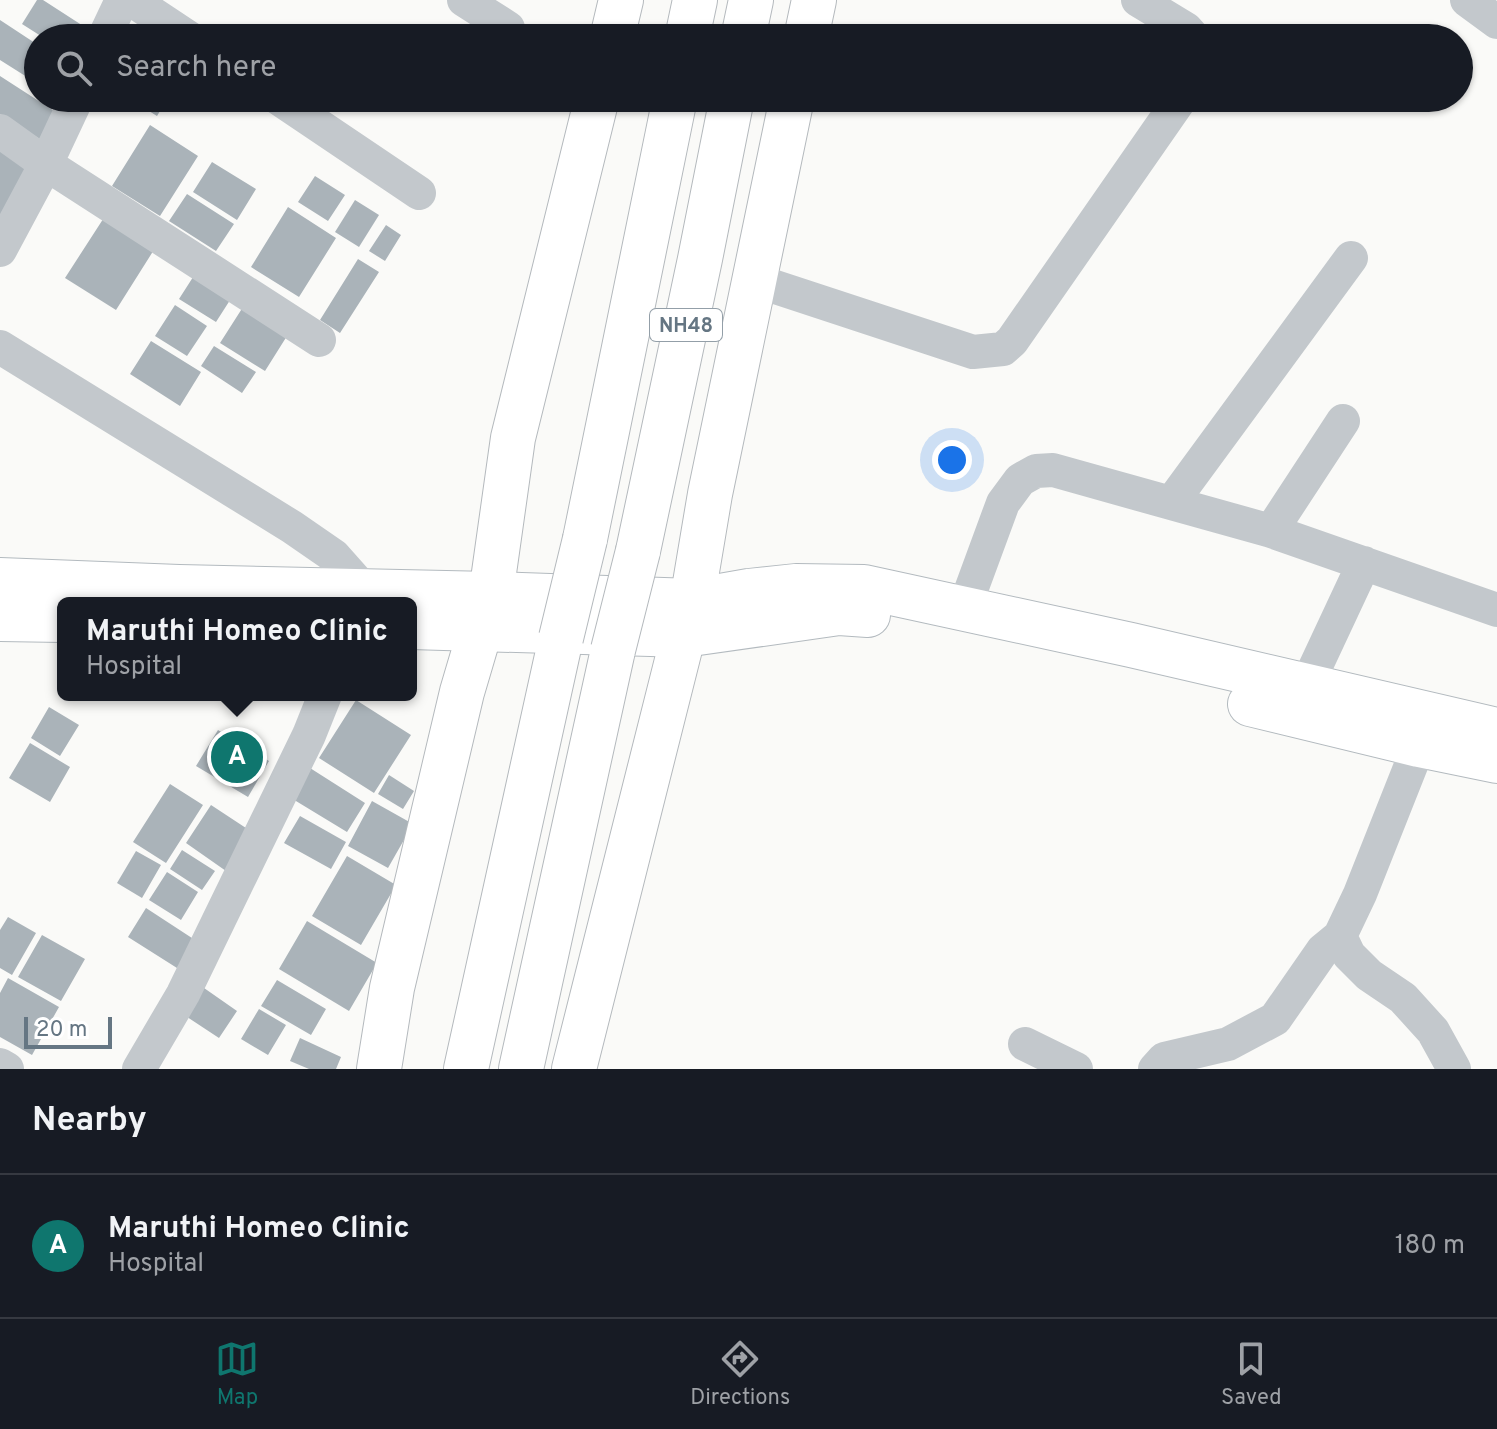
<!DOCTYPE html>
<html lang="en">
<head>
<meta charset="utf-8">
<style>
	:root { --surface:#171b24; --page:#242831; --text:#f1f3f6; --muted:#9ea1a6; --line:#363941; --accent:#0f766e }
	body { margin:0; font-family:Overpass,sans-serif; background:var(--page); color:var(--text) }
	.scale { position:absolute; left:24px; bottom:20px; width:88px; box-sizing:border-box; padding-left:8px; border:4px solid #657683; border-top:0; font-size:22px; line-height:28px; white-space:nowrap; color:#657683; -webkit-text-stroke:6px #fff; paint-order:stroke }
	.you { position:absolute; left:952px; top:460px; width:28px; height:28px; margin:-20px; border:6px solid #fff; border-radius:50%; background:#1a73e8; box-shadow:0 0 0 12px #1a73e833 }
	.badge { display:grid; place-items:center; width:52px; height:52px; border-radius:50%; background:var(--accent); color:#fff; font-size:26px; font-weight:700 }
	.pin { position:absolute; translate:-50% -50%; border:4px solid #fff; box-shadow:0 2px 8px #0006 }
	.popup { position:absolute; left:57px; top:597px; width:360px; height:104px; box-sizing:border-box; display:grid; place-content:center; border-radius:12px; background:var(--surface); filter:drop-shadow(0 2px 6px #0005); font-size:26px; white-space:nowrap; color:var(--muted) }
	.popup b { font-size:30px; color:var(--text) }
	.popup::after { content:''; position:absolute; left:50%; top:100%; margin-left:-16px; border:16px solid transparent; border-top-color:var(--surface) }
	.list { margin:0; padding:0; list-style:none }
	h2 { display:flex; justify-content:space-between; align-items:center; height:104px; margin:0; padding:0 32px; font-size:34px }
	h2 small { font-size:26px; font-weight:400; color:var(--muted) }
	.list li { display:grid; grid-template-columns:52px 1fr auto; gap:24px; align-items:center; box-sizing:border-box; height:144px; padding:0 32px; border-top:2px solid var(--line) }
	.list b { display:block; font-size:30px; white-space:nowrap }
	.list p { margin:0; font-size:26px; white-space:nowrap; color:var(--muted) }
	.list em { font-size:26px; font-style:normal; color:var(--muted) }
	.icon { flex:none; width:44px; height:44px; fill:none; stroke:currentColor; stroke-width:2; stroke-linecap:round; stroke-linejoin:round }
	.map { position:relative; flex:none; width:1497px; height:1069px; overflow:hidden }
	.search { position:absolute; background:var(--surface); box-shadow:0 2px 6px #0004; left:24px; right:24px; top:24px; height:88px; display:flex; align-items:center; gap:20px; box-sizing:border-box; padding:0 28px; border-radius:44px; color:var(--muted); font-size:30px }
	.sheet { height:248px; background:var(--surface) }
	nav { display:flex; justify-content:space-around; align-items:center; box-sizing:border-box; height:112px; border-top:2px solid var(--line); background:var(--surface); font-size:22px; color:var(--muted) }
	nav a { display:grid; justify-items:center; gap:4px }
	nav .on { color:var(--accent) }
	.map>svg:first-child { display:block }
	.building { fill:#aab3b9 }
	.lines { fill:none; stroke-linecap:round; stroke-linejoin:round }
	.secondary-casing { stroke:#b3babf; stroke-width:46 }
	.highway-casing { stroke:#b4b9bd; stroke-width:46 }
	.street { stroke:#c3c8cc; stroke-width:34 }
	.secondary { stroke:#fff; stroke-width:44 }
	.highway { stroke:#fff; stroke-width:44 }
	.highway-bridge-casing { stroke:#b4b9bd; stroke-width:46; stroke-linecap:butt }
	.highway-bridge { stroke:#fff; stroke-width:44 }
	.labels { text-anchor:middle; stroke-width:8; stroke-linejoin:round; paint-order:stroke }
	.shield { fill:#fff; stroke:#939fa8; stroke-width:2 }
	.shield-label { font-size:20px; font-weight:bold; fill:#657683 }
</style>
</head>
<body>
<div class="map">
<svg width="1497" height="1069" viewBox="0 0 1497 1069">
	<rect width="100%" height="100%" fill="#fafaf8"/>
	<!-- building -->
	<path class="building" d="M37 0H43L91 31 87 38H44L22 24Z
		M0 20 38 45V84L0 60Z
		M0 76 62 116 46 143 0 114Z
		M128 98H168L157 116Z
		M150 125 198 156 160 216 112 186Z
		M0 142 34 164 0 216Z
		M212 162 256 189 237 220 193 192Z
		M315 176 345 195 328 221 298 202Z
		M187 194 234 224 216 251 169 221Z
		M355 200 379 215 359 247 335 232Z
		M288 207 336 238 299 297 251 267Z
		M107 213 157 245 116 310 65 278Z
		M386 225 401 235 385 261 369 251Z
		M358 259 379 272 340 333 320 320Z
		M195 274 232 297 216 322 179 299Z
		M175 305 207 326 187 356 155 336Z
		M243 307 287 336 265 371 220 343Z
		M151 341 201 372 180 406 130 374Z
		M214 346 256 372 242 393 201 366Z
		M356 700 411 735 374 793 319 758Z
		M49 707 79 725 60 756 31 738Z
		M218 730 269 761 248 797 196 766Z
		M30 743 70 767 50 802 9 778Z
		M310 768 365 803 347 832 291 798Z
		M389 775 414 791 403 809 378 794Z
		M170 784 203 805 166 863 133 842Z
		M372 801 413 824 388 868 348 846Z
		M211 805 252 832 226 871 186 843Z
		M300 816 346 842 331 869 284 843Z
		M182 850 215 871 202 890 170 869Z
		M136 851 161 865 142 898 117 883Z
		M347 856 396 885 361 945 312 916Z
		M167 872 198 892 181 920 149 900Z
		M146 908 195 940 177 968 128 937Z
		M8 917 36 933 12 975 0 968V930Z
		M307 921 377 963 349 1011 279 969Z
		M42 935 85 959 61 1001 18 977Z
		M8 978 59 1007 32 1055 0 1037V993Z
		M277 980 326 1009 311 1035 261 1006Z
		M194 981 237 1011 219 1038 175 1009Z
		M259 1009 286 1025 268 1055 241 1039Z
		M300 1038 341 1057 336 1069H309L290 1061Z"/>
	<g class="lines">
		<!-- secondary casing -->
		<g class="secondary-casing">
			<path id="secondary" d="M0 580 179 587 491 594 692 601 749 591 796 586 864 587 1131 645 1497 730
				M0 619 63 620
				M411 627 684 635 839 613 868 615
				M1250 704 1419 745 1497 761"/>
		</g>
		<!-- highway casing -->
		<g class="highway-casing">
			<path id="highway" d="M612 38 621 0
				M687 38 695 0
				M743 38 751 0
				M806 38 814 0
				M585 539 675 98
				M638 551 700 259 732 98
				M379 1069 392 988 462 692 491 594 513 438 597 98
				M466 1069 561 638
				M521 1069 613 650
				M574 1069 692 601 710 494 792 98"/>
		</g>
		<!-- street -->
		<path class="street" d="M132 0 189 38
			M464 0 508 28
			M1138 0 1186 29 1194 38
			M1467 0 1497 22
			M104 38 122 0
			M278 98 419 193
			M0 131 46 164 319 340
			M0 250 46 164 77 98
			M754 280 973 352 1003 349 1012 341 1181 98
			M0 347 292 527 334 556 366 592 362 603
			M1172 502 1351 258
			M1271 531 1343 421
			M964 609 1003 503 1020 480 1036 471 1053 470 1271 531 1497 610
			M1306 687 1364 563
			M1427 725 1360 894 1340 936 1349 955 1369 975 1403 998 1433 1031 1454 1069
			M1025 1044 1076 1069
			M0 1065 7 1069
			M139 1069 183 994 309 735 325 695
			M1155 1069 1164 1059 1228 1044 1275 1019 1323 950 1340 936"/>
		<!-- secondary -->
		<use href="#secondary" class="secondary"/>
		<!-- highway -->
		<use href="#highway" class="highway"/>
		<!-- highway-bridge casing -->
		<g class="highway-bridge-casing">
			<path id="highway-bridge" d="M561 638 585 539
				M613 650 638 551"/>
		</g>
		<!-- highway-bridge -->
		<use href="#highway-bridge" class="highway-bridge"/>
	</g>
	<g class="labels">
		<!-- shield labels -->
		<rect class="shield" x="650" y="309" width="72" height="32" rx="6"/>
		<g class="shield-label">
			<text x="686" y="332">NH48</text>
		</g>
	</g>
</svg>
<div class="scale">20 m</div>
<div class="you"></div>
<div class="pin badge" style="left:237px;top:757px">A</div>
<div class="popup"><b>Maruthi Homeo Clinic</b>Hospital</div>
<div class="search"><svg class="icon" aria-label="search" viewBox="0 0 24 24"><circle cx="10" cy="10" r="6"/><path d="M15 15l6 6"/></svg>Search here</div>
</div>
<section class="sheet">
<h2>Nearby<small></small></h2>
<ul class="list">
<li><span class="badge">A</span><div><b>Maruthi Homeo Clinic</b><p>Hospital</p></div><em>180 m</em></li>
</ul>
</section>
<nav>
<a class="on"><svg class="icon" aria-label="map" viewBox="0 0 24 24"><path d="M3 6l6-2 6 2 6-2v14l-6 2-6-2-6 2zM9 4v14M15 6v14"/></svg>Map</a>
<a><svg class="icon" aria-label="directions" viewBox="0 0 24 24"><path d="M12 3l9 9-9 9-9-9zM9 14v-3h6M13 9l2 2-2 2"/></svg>Directions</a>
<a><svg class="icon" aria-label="saved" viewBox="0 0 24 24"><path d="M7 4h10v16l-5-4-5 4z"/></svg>Saved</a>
</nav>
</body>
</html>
